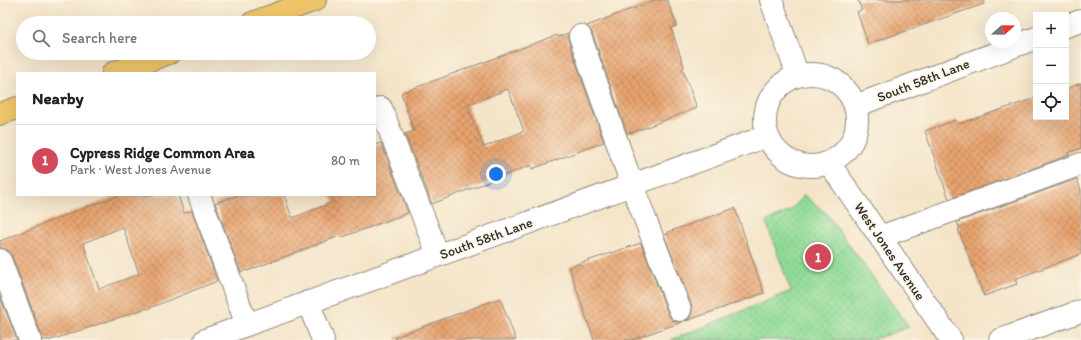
<!DOCTYPE html>
<html lang="en">
<head>
<meta charset="utf-8">
<style>
	:root { --surface:#fff; --page:#f2f2f2; --text:#202124; --muted:#757577; --line:#e0e0e0; --accent:#d1495b }
	body { margin:0; font-family:Itim,sans-serif; background:var(--page); color:var(--text) }
	.controls { position:absolute; right:12px; top:12px; display:grid; overflow:hidden; border-radius:0px; box-shadow:0 4px 16px #0002 }
	.controls button { width:36px; height:36px; display:grid; place-items:center; padding:0; border:0; border-bottom:1px solid var(--line); background:var(--surface); color:var(--text); font:20px sans-serif }
	.compass { position:absolute; left:985px; top:12px; width:36px; height:36px; border-radius:50%; background:var(--surface); box-shadow:0 4px 16px #0002; rotate:70deg }
	.you { position:absolute; left:496px; top:174px; width:14px; height:14px; margin:-10px; border:3px solid #fff; border-radius:50%; background:#1a73e8; box-shadow:0 0 0 6px #1a73e833 }
	.badge { display:grid; place-items:center; width:26px; height:26px; border-radius:50%; background:var(--accent); color:#fff; font-size:13px; font-weight:700 }
	.pin { position:absolute; translate:-50% -50%; border:2px solid #fff; box-shadow:0 1px 4px #0006 }
	.list { margin:0; padding:0; list-style:none }
	h2 { display:flex; justify-content:space-between; align-items:center; height:52px; margin:0; padding:0 16px; font-size:17px }
	h2 small { font-size:13px; font-weight:400; color:var(--muted) }
	.list li { display:grid; grid-template-columns:26px 1fr auto; gap:12px; align-items:center; box-sizing:border-box; height:72px; padding:0 16px; border-top:1px solid var(--line) }
	.list b { display:block; font-size:15px; white-space:nowrap }
	.list p { margin:0; font-size:13px; white-space:nowrap; color:var(--muted) }
	.list em { font-size:13px; font-style:normal; color:var(--muted) }
	.icon { flex:none; width:22px; height:22px; fill:none; stroke:currentColor; stroke-width:2; stroke-linecap:round; stroke-linejoin:round }
	.map { position:relative; flex:none; width:1081px; height:340px; overflow:hidden }
	.search { position:absolute; background:var(--surface); box-shadow:0 4px 16px #0002; left:16px; top:16px; width:360px; height:44px; display:flex; align-items:center; gap:10px; box-sizing:border-box; padding:0 14px; border-radius:22px; color:var(--muted); font-size:15px }
	.panel { position:absolute; background:var(--surface); box-shadow:0 4px 16px #0002; left:16px; top:72px; width:360px; height:124px; border-radius:0px }
	.map>svg:first-child { display:block }
	.grass { fill:url(#grass-dots); stroke:#5d8260 }
	.building { fill:url(#building-cross-hatch); fill-rule:evenodd }
	.lines { fill:none; stroke-linecap:round; stroke-linejoin:round }
	.minor-casing { stroke:#90887a; stroke-width:24 }
	.major-casing { stroke:#90887a; stroke-width:24 }
	.minor { stroke:#fff; stroke-width:22 }
	.major { stroke:#eec569; stroke-width:22 }
	.labels { text-anchor:middle; stroke-width:3; stroke-linejoin:round; paint-order:stroke }
	.street-label { font-size:14px; fill:#2b2b2b; stroke:#fcf5e5 }
</style>
</head>
<body>
<div class="map">
<svg width="1081" height="340" viewBox="0 0 1081 340">
	<defs>
		<pattern id="grass-dots" width="8" height="8" patternUnits="userSpaceOnUse"><rect width="8" height="8" fill="#8fda96"/><path d="M2 2h.1M6 6h.1" fill="none" stroke="#7cbb81" stroke-width="1.8" stroke-linecap="round"/></pattern>
		<pattern id="building-cross-hatch" width="8" height="8" patternUnits="userSpaceOnUse"><rect width="8" height="8" fill="#e8a36e"/><path d="M0 0l8 8M0 8l8-8" fill="none" stroke="#bc855b"/></pattern>
	</defs>
	<rect width="100%" height="100%" fill="#fcf5e5"/>
	<filter id="ink" filterUnits="userSpaceOnUse"><feTurbulence type="fractalNoise" baseFrequency=".025" numOctaves="2"/><feDisplacementMap in="SourceGraphic" scale="8" xChannelSelector="R" yChannelSelector="G"/><feConvolveMatrix kernelMatrix="1 2 1 2 8 2 1 2 1" color-interpolation-filters="sRGB"/></filter>
	<filter id="wash" filterUnits="userSpaceOnUse"><feTurbulence type="fractalNoise" baseFrequency=".012" numOctaves="4" result="noise"/><feDisplacementMap in="SourceGraphic" scale="16" xChannelSelector="R" yChannelSelector="G"/><feGaussianBlur stdDeviation="0.9" result="paint"/><feColorMatrix in="noise" values="0 0 0 0 0 0 0 0 0 0 0 0 0 0 0 0 0 1.4 0 .05"/><feComposite in="paint" operator="in"/></filter>
	<g filter="url(#wash)">
		<rect width="100%" height="100%" fill="#f4e4c8"/>
		<!-- grass -->
		<path class="grass" d="M804 195 826 213 909 327 872 340H671L791 291 766 222 790 211Z"/>
		<g id="blocks">
			<!-- building -->
			<path class="building" d="M655 0H667L677 26 671 28 684 67 682 68 697 108 631 133V132L627 133 592 32 587 26Z
				M858 0H984V4L868 44 857 12 862 10Z
				M568 33V40L604 142 532 169 531 165 432 204 405 134 414 131 401 93 557 35 558 37ZM508 89 524 131 484 147 467 105Z
				M1081 83V148L1068 153 1069 155 949 199 925 131 956 120 958 124 1036 98V117H1066V89Z
				M381 143 408 213 340 238 339 236 247 271 246 270 241 272 215 203 239 195H284L292 218 334 202 331 195H375V145Z
				M1077 179 1081 190V254L1015 279 1017 284 984 296 958 229H960L957 222Z
				M121 195H178L184 213 192 211 217 281 147 309V308L51 340H42V336L12 256 8 250 0 248V241L76 211ZM123 227 139 274 99 289 83 243Z
				M735 208 764 293 686 321 690 318 692 312V306L664 235 668 234V232Z
				M641 243 668 314 672 320 678 322H682L631 340H594L569 267Z
				M0 296 17 340H0Z
				M500 298 516 340H396L395 337Z"/>
		</g>
	</g>
	<g filter="url(#ink)">
		<use href="#blocks" fill-opacity="0" stroke="#90887a" stroke-width="1"/>
		<g class="lines">
			<!-- minor casing -->
			<g class="minor-casing">
				<path id="minor" d="M771 0 798 76
					M1066 26 1081 21
					M580 36 632 185 680 310
					M765 120a46 46 0 1 1 92 0a46 46 0 1 1-92 0Z
					M855 106 1036 38
					M381 108 438 255
					M829 163 951 340
					M199 195 247 325
					M880 237 1081 164
					M0 260 30 340
					M308 302 323 340
					M205 340 767 136
					M1000 340 1081 311"/>
			</g>
			<!-- major casing -->
			<g class="major-casing">
				<path id="major" d="M252 23 315 0
					M113 73 169 53
					M0 114 17 108"/>
			</g>
			<!-- minor -->
			<use href="#minor" class="minor"/>
			<!-- major -->
			<use href="#major" class="major"/>
		</g>
	</g>
	<g class="labels">
		<!-- street labels -->
		<g class="street-label">
			<text transform="translate(923 80) rotate(-21)" y="5">South 58th Lane</text>
			<text transform="translate(486 238) rotate(-20)" y="5">South 58th Lane</text>
			<text transform="translate(890 251) rotate(56)" y="5">West Jones Avenue</text>
		</g>
	</g>
</svg>
<div class="controls">
<button>+</button>
<button>−</button>
<button><svg class="icon" aria-label="locate" viewBox="0 0 24 24"><circle cx="12" cy="12" r="6"/><path d="M12 2v4M12 18v4M2 12h4M18 12h4"/></svg></button>
</div>
<svg class="compass" viewBox="-18 -18 36 36"><path d="M0-13l5 13h-10z" fill="#e53935"/><path d="M0 13l5-13h-10z" fill="#757577"/></svg>
<div class="you"></div>
<div class="pin badge" style="left:818px;top:257px">1</div>
<div class="search"><svg class="icon" aria-label="search" viewBox="0 0 24 24"><circle cx="10" cy="10" r="6"/><path d="M15 15l6 6"/></svg>Search here</div>
<section class="panel">
<h2>Nearby<small></small></h2>
<ul class="list">
<li><span class="badge">1</span><div><b>Cypress Ridge Common Area</b><p>Park · West Jones Avenue</p></div><em>80 m</em></li>
</ul>
</section>
</div>
</body>
</html>
